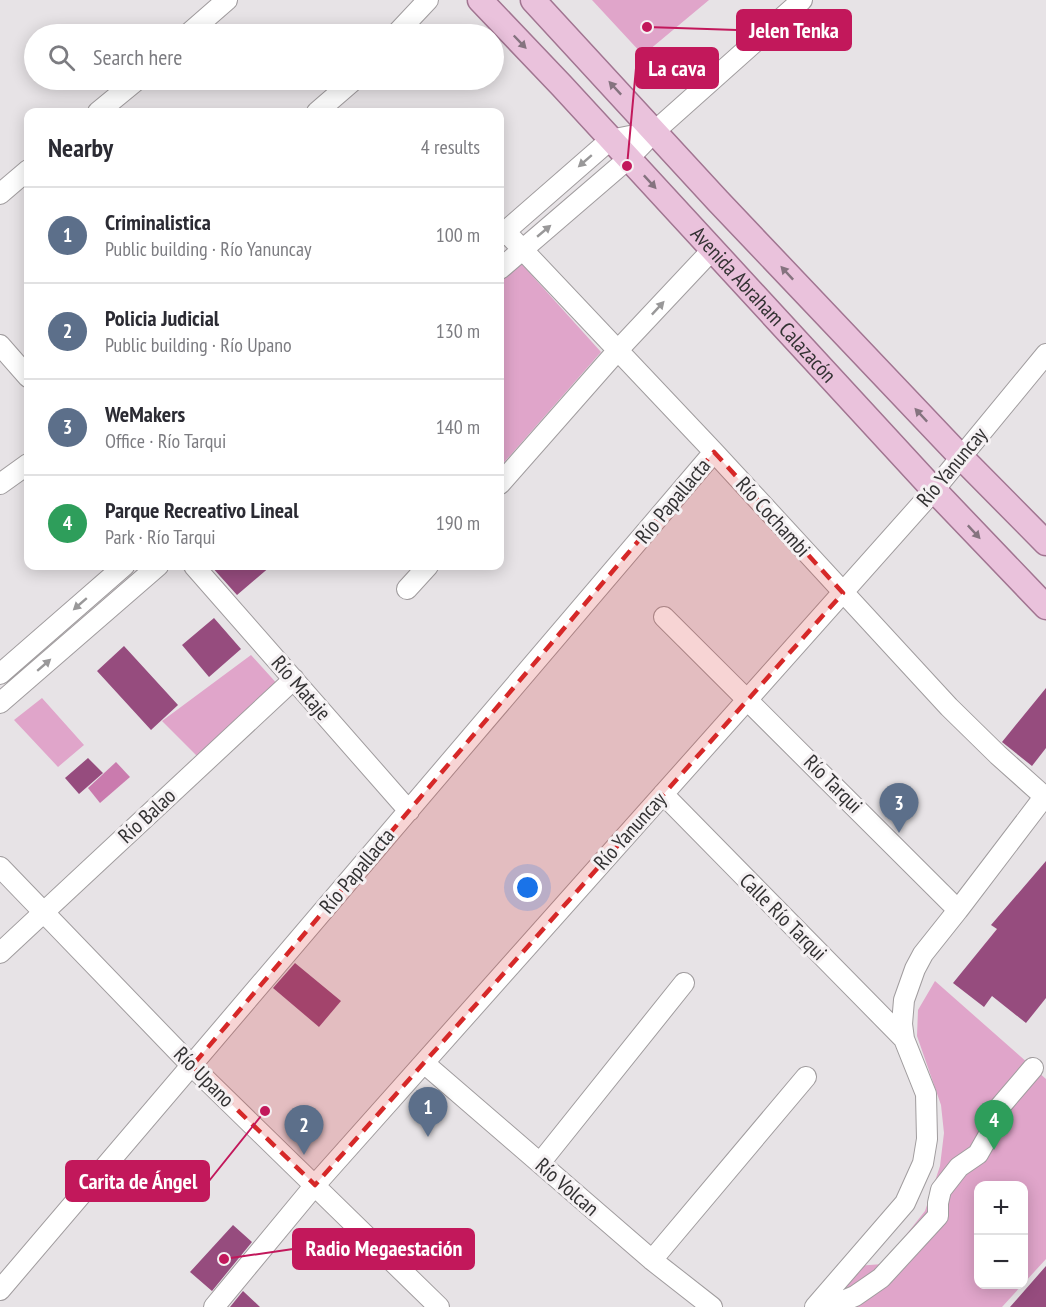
<!DOCTYPE html>
<html lang="en">
<head>
<meta charset="utf-8">
<style>
	:root { --surface:#fff; --page:#f2f2f3; --text:#2b2b33; --muted:#7c7c81; --line:#e1e1e2; --accent:#d93025 }
	body { margin:0; font-family:"PT Sans Narrow",sans-serif; background:var(--page); color:var(--text) }
	.controls { position:absolute; right:18px; bottom:18px; display:grid; overflow:hidden; border-radius:12px; box-shadow:0 3px 15px #0003 }
	.controls button { width:54px; height:54px; display:grid; place-items:center; padding:0; border:0; border-bottom:2px solid var(--line); background:var(--surface); color:var(--text); font:30px sans-serif }
	.you { position:absolute; left:528px; top:888px; width:21px; height:21px; margin:-15px; border:4px solid #fff; border-radius:50%; background:#1a73e8; box-shadow:0 0 0 9px #1a73e833 }
	.badge { display:grid; place-items:center; width:39px; height:39px; border-radius:50%; background:var(--accent); color:#fff; font-size:20px; font-weight:700 }
	.pin { position:absolute; translate:-50% -50px; filter:drop-shadow(0 2px 3px #0008) }
	.pin::after { content:''; position:absolute; top:32px; width:21px; height:18px; background:inherit; clip-path:polygon(0 0,100% 0,50% 100%) }
	.list { margin:0; padding:0; list-style:none }
	h2 { display:flex; justify-content:space-between; align-items:center; height:78px; margin:0; padding:0 24px; font-size:26px }
	h2 small { font-size:20px; font-weight:400; color:var(--muted) }
	.list li { display:grid; grid-template-columns:39px 1fr auto; gap:18px; align-items:center; box-sizing:border-box; height:96px; padding:0 24px; border-top:2px solid var(--line) }
	.list b { display:block; font-size:22px; white-space:nowrap }
	.list p { margin:0; font-size:20px; white-space:nowrap; color:var(--muted) }
	.list em { font-size:20px; font-style:normal; color:var(--muted) }
	.icon { flex:none; width:33px; height:33px; fill:none; stroke:currentColor; stroke-width:2; stroke-linecap:round; stroke-linejoin:round }
	.map { position:relative; flex:none; width:1046px; height:1307px; overflow:hidden }
	.search { position:absolute; background:var(--surface); box-shadow:0 3px 15px #0003; left:24px; top:24px; width:480px; height:66px; display:flex; align-items:center; gap:15px; box-sizing:border-box; padding:0 21px; border-radius:33px; color:var(--muted); font-size:22px }
	.panel { position:absolute; background:var(--surface); box-shadow:0 3px 15px #0003; left:24px; top:108px; width:480px; height:462px; border-radius:12px }
	.map>svg:first-child { display:block }
	.green { fill:#e0a5ca }
	.water { fill:#ca7bae }
	.building { fill:#964c7e }
	.lines { fill:none; stroke-linecap:round; stroke-linejoin:round }
	.minor-casing { stroke:#a09c9e; stroke-width:22 }
	.major-casing { stroke:#a17591; stroke-width:27 }
	.minor { stroke:#fff; stroke-width:20 }
	.major { stroke:#eac2dc; stroke-width:24 }
	.oneway { fill:#85737f }
	.oneway2 { fill:#999899 }
	.marked { fill:#d62828; fill-opacity:0.2; stroke:#d62828; stroke-width:4.5; stroke-dasharray:12 8; stroke-linejoin:round }
	.labels { text-anchor:middle; stroke-width:6; stroke-linejoin:round; paint-order:stroke }
	.street-label { font-size:21px; fill:#333233; stroke:#f5f1f3 }
	.leader { fill:none; stroke:#c2185b; stroke-width:2 }
	.callout-dot { fill:#c2185b; stroke:#f5f1f3; stroke-width:2 }
	.callout { fill:#c2185b; stroke:#c2185b; stroke-width:2 }
	.callout-label { font-size:22px; text-anchor:middle; font-weight:bold; fill:#fff }
</style>
</head>
<body>
<div class="map">
<svg width="1046" height="1307" viewBox="0 0 1046 1307">
	<rect width="100%" height="100%" fill="#e7e3e6"/>
	<!-- green -->
	<path class="green" d="M592 0H709L643 55Z
		M518 260 601 352 500 467V276Z
		M251 655 280 687 198 757 162 721Z
		M42 698 84 745 58 767 14 720Z
		M935 981 1046 1079V1259L1024 1283V1186H978V1284L1022 1285 1002 1307H820L856 1266 883 1264 925 1211 940 1166 944 1133 941 1105 917 1036 918 1010Z"/>
	<!-- water -->
	<path class="water" d="M116 762 130 777 100 803 88 788Z"/>
	<!-- building -->
	<path class="building" d="M211 566H271L237 595Z
		M214 618 241 649 209 677 182 645Z
		M124 646 178 705 151 730 97 671Z
		M1046 688V748L1032 766 1002 742Z
		M88 758 103 773 79 794 65 778Z
		M1046 861V998L1026 1023 992 996 984 1007 953 983 997 929 991 925Z
		M295 963 341 1001 319 1027 273 988Z
		M233 1225 252 1242 212 1291 190 1272Z
		M1046 1266V1307H1010Z
		M243 1291 260 1307H230Z"/>
	<g class="lines">
		<!-- minor casing -->
		<g class="minor-casing">
			<path id="minor" d="M188 34 227 0
				M396 34 428 0
				M98 112 137 80
				M317 112 354 80
				M0 194 28 170
				M505 231 714 452 949 707 998 755 1046 798
				M500 236 610 140 655 131
				M500 269 628 159 655 131 802 0
				M0 345 28 377
				M0 484 28 464
				M500 484 618 350 712 250
				M194 566 409 811
				M407 589 428 566
				M664 617 958 910 923 954 915 969 904 1000 902 1024 904 1039 926 1094 927 1139 923 1163 905 1203 815 1307
				M0 674 124 566
				M0 703 158 566
				M663 794 904 1039
				M0 867 192 1066 439 1307
				M958 910 1044 797
				M0 953 294 679
				M424 1063 652 1260 712 1307
				M540 1163 684 983
				M652 1260 806 1077
				M0 1290 714 452
				M214 1307 315 1185 934 490 1046 354
				M829 1307 855 1296 881 1278 938 1216V1203L941 1190 959 1167 978 1154 995 1124 998 1109 1033 1068"/>
		</g>
		<!-- major casing -->
		<g class="major-casing">
			<g id="major">
				<path id="s1" d="M480 0 562 86 934 490 1046 607"/>
				<path d="M533 0 718 201 961 457 1046 543"/>
			</g>
		</g>
		<!-- minor -->
		<use href="#minor" class="minor"/>
		<!-- major -->
		<use href="#major" class="major"/>
	</g>
	<!-- one-way arrows -->
	<defs><path id="oneway-solid" d="M-6-.8H1V-3.2L6.5 0L1 3.2V.8H-6Z" transform="scale(1.5)"/></defs>
	<g class="oneway">
		<use href="#oneway-solid" transform="translate(520 42) rotate(46)"/>
		<use href="#oneway-solid" transform="translate(615 88) rotate(-133)"/>
		<use href="#oneway-solid" transform="translate(650 182) rotate(47)"/>
		<use href="#oneway-solid" transform="translate(787 273) rotate(-133)"/>
		<use href="#oneway-solid" transform="translate(921 415) rotate(-133)"/>
		<use href="#oneway-solid" transform="translate(974 532) rotate(47)"/>
	</g>
	<g class="oneway2">
		<use href="#oneway-solid" transform="translate(585 161) rotate(139)"/>
		<use href="#oneway-solid" transform="translate(544 231) rotate(-40)"/>
		<use href="#oneway-solid" transform="translate(658 308) rotate(-47)"/>
		<use href="#oneway-solid" transform="translate(80 604) rotate(139)"/>
		<use href="#oneway-solid" transform="translate(44 665) rotate(-41)"/>
	</g>
	<!-- marked area -->
	<path class="marked" d="M714 452 843 593 315 1185 192 1066Z"/>
	<g class="labels">
		<!-- street labels -->
		<g class="street-label">
			<text dy="7" stroke="none"><textPath href="#s1" startOffset="416">Avenida Abraham Calazacón</textPath></text>
			<text transform="translate(952 467) rotate(-50)" y="7">Río Yanuncay</text>
			<text transform="translate(673 501) rotate(-50)" y="7">Río Papallacta</text>
			<text transform="translate(773 517) rotate(48)" y="7">Río Cochambi</text>
			<text transform="translate(301 688) rotate(49)" y="7">Río Mataje</text>
			<text transform="translate(833 784) rotate(45)" y="7">Río Tarqui</text>
			<text transform="translate(147 816) rotate(-43)" y="7">Río Balao</text>
			<text transform="translate(630 831) rotate(-48)" y="7">Río Yanuncay</text>
			<text transform="translate(357 871) rotate(-50)" y="7">Río Papallacta</text>
			<text transform="translate(783 917) rotate(45)" y="7">Calle Río Tarqui</text>
			<text transform="translate(204 1077) rotate(45)" y="7">Río Upano</text>
			<text transform="translate(567 1187) rotate(41)" y="7">Río Volcan</text>
		</g>
	</g>
	<!-- callouts -->
	<path class="leader" d="M647 27L737 30M627 166L636 68M265 1111L209 1181M224 1259L293 1249"/>
	<g class="callout-dot">
		<circle cx="647" cy="27" r="6"/>
		<circle cx="627" cy="166" r="6"/>
		<circle cx="265" cy="1111" r="6"/>
		<circle cx="224" cy="1259" r="6"/>
	</g>
	<g class="callout">
		<rect x="737" y="10" width="114" height="40" rx="6"/>
		<rect x="636" y="48" width="82" height="40" rx="6"/>
		<rect x="66" y="1161" width="143" height="40" rx="6"/>
		<rect x="293" y="1229" width="181" height="40" rx="6"/>
	</g>
	<g class="callout-label">
		<text x="794" y="38">Jelen Tenka</text>
		<text x="677" y="76">La cava</text>
		<text x="138" y="1189">Carita de Ángel</text>
		<text x="384" y="1256">Radio Megaestación</text>
	</g>
</svg>
<div class="controls">
<button>+</button>
<button>−</button>
</div>
<div class="you"></div>
<div class="pin badge" style="left:428px;top:1137px;background:#5c6f8a">1</div>
<div class="pin badge" style="left:304px;top:1155px;background:#5c6f8a">2</div>
<div class="pin badge" style="left:899px;top:833px;background:#5c6f8a">3</div>
<div class="pin badge" style="left:994px;top:1150px;background:#2e9e5b">4</div>
<div class="search"><svg class="icon" aria-label="search" viewBox="0 0 24 24"><circle cx="10" cy="10" r="6"/><path d="M15 15l6 6"/></svg>Search here</div>
<section class="panel">
<h2>Nearby<small>4 results</small></h2>
<ul class="list">
<li><span class="badge" style="background:#5c6f8a">1</span><div><b>Criminalistica</b><p>Public building · Río Yanuncay</p></div><em>100 m</em></li>
<li><span class="badge" style="background:#5c6f8a">2</span><div><b>Policia Judicial</b><p>Public building · Río Upano</p></div><em>130 m</em></li>
<li><span class="badge" style="background:#5c6f8a">3</span><div><b>WeMakers</b><p>Office · Río Tarqui</p></div><em>140 m</em></li>
<li><span class="badge" style="background:#2e9e5b">4</span><div><b>Parque Recreativo Lineal</b><p>Park · Río Tarqui</p></div><em>190 m</em></li>
</ul>
</section>
</div>
</body>
</html>
